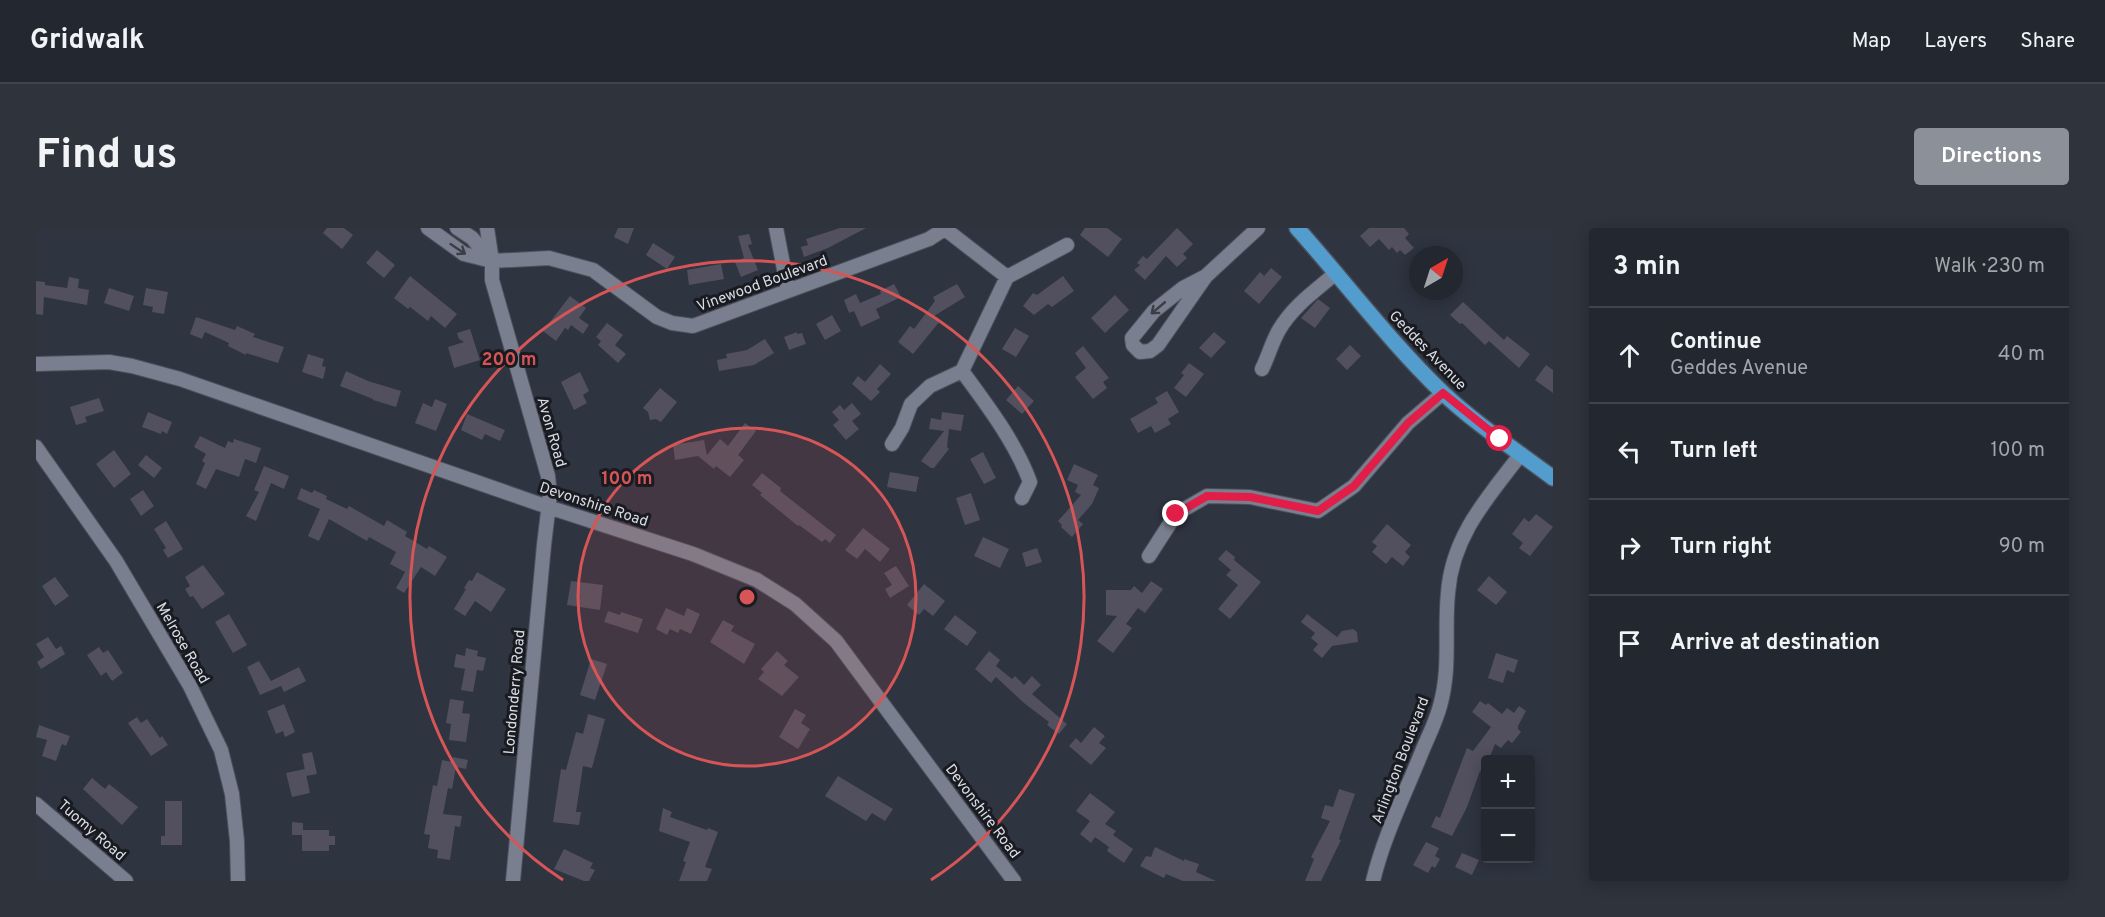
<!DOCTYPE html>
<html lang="en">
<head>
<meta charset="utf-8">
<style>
	:root { --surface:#222730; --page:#2e333c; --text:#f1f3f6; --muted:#a2a5ab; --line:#3f444c; --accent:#8c9099 }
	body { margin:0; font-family:Overpass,sans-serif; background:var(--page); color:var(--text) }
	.controls { position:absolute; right:18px; bottom:18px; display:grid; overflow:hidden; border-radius:6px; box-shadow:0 3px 15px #0003 }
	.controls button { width:54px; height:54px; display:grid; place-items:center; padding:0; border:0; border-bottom:2px solid var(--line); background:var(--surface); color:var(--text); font:30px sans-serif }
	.compass { position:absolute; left:1373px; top:18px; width:54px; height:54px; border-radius:50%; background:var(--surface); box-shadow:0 3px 15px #0003; rotate:39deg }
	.stop { position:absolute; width:18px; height:18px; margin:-14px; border:4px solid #e11d48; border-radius:50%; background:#fff }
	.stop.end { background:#e11d48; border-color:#fff; box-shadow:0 2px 6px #0008 }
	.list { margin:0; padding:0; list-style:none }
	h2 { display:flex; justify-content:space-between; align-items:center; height:78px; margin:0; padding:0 24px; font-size:26px }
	h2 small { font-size:20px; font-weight:400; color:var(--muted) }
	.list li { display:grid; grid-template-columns:39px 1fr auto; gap:18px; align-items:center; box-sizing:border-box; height:96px; padding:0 24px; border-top:2px solid var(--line) }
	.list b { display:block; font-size:22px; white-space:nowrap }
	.list p { margin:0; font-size:20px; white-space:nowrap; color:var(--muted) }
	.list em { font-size:20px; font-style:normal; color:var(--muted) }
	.icon { flex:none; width:33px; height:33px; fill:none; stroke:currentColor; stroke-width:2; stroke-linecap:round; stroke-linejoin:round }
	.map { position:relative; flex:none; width:1517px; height:653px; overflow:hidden; border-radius:6px }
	header { display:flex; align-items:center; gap:36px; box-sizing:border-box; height:84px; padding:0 30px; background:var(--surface); border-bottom:2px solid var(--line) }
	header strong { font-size:28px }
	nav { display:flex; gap:33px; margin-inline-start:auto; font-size:21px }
	.intro { display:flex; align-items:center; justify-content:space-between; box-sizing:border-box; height:144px; padding:0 36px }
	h1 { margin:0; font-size:42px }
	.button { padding:15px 27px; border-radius:6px; background:var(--accent); color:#fff; font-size:21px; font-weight:700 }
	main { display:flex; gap:36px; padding:0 36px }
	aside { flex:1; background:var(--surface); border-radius:6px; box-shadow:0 3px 15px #0003 }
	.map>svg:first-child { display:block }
	.building { fill:#52505e }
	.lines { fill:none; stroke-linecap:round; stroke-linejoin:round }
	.minor-casing { stroke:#4c515c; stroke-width:16 }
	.major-casing { stroke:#4c515c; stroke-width:18 }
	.minor { stroke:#797f8e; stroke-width:14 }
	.major { stroke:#539dce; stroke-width:15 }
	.oneway { stroke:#3b3e47 }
	.route { stroke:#e11d48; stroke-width:8 }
	.ring { fill:none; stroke:#d65557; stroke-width:3 }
	.labels { text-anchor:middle; stroke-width:6; stroke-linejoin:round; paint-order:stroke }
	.street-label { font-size:15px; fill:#d8dce4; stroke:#191b21 }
	.centre { fill:#d65557; stroke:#191b21; stroke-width:3 }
	.ring-label { font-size:18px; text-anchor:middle; font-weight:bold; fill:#d65557; stroke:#191b21; stroke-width:6; stroke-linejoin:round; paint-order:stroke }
</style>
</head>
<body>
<header>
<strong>Gridwalk</strong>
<nav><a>Map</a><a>Layers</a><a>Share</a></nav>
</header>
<div class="intro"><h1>Find us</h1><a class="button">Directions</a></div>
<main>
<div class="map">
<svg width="1517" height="653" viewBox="0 0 1517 653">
	<rect width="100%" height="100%" fill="#2e3440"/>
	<!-- building -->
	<path class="building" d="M291 0H308L317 7 306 21 287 5Z
		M582 0H598L592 16 578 9Z
		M804 0H830L792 20 768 29 765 19 772 17 770 11Z
		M1049 0H1071L1086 11 1072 29 1044 7Z
		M1141 0 1157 16 1147 26 1151 30 1141 39 1130 28 1109 52 1098 42 1104 37 1101 35 1107 28 1111 31Z
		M1333 0H1368L1373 6 1369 10 1378 20 1369 27 1364 22 1361 25 1356 19 1353 22 1343 11 1334 19 1324 8Z
		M713 6 716 16 712 17 722 42 705 49 699 34 708 30 702 8Z
		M617 15 639 29 631 41 610 27Z
		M341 22 359 37 348 50 330 35Z
		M685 36 688 51 653 57 651 42Z
		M1235 40 1246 49 1223 76 1208 63 1224 44 1228 48Z
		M374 48 421 86 409 100 395 88 392 93 374 79 372 81 358 70Z
		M1027 48 1038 63 1016 79 1012 76 998 87 987 78 997 65 1001 67Z
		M33 49 43 51 42 60 53 62 51 77 8 69 7 87 0 86V53L9 54V57L31 60Z
		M858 56 865 69 840 81 844 90 825 99 818 83 813 85 808 72 820 66 824 75 845 66 844 63Z
		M921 56 929 69 898 88 904 93 877 126 862 114 874 98 878 101 899 73 897 69Z
		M73 60 98 68 93 83 68 75Z
		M110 60 132 64 128 86 116 84 117 79 107 77Z
		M1079 67 1093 82 1069 105 1055 90Z
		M534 68 550 80 543 90 553 97 547 106 535 97 532 102 529 100 520 113 507 103Z
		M1282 71 1294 80 1279 100 1265 90Z
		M1427 74 1468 112 1471 108 1494 126 1483 140 1453 113 1449 117 1426 95 1424 96 1414 87Z
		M796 87 805 103 789 112 780 96Z
		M160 89 199 102 201 98 219 106 217 109 248 119 242 135 210 125V127L192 118 193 115 169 104 166 111 154 106Z
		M571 95 587 107 579 117 590 126 582 135 562 117 565 113 560 109Z
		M979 100 993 108 980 129 966 121Z
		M434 101 444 132 418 140 412 119 428 114 423 111 421 105Z
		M761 104V106L766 105 770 116 753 122 748 109Z
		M1178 104 1190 114 1175 130 1163 120Z
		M729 111 738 125 718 137 683 143 681 132 691 130 690 126 711 122Z
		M1314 117 1325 128 1311 142 1300 131Z
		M1047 118 1073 150 1067 154 1071 160 1057 171 1039 149 1050 140 1039 125Z
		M272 126 288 131 286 138 290 139 287 151 266 144Z
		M1153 135 1168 146 1150 169 1138 160 1148 147 1145 145Z
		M844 136 855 146 841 161 844 164 835 173 816 156 822 148 829 154Z
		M1510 137 1517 142V165L1499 152Z
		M310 143 332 153 365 163 360 179 337 172V171L304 158Z
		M544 144 553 163 547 167 551 175 538 182 525 154Z
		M982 158 998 173 986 186 970 172Z
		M624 160 641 174 625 194 620 191 614 192 612 184 607 180Z
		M1131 163 1143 184 1132 191 1135 196 1119 205 1115 198 1102 205 1094 191 1122 175 1119 170Z
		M63 170 68 183 49 189 51 194 40 197 34 179Z
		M399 171 411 176 400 203 379 195 387 175 396 179Z
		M816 175 825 186 816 193 823 201 810 212 797 197 803 192 796 184 804 177 808 182Z
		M112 184 136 194 131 206 126 203 125 206 106 199Z
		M906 184 928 187 925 203 913 201 911 219 913 221 898 240H895L885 233 908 203 893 201 895 190 905 192Z
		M431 186 469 202 464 213 449 206 446 212 425 202Z
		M709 195 720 203 702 227 708 232 694 249 680 238 678 241 662 228 639 232 637 217 668 212 671 227 684 211 692 218Z
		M164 208 189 220 192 213 197 215 198 211 225 220 220 235 209 231 203 249 180 241 170 261 160 256 169 235 166 233 170 226 158 219Z
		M78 222 95 246 78 260 60 236Z
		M947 224 960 250 948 256 934 231Z
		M110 227 126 240 118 250 102 237Z
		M1038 236 1062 247 1057 257 1063 260 1056 276 1042 292 1047 296 1036 309 1025 299 1026 297 1022 293 1045 267 1039 264 1042 257 1031 252Z
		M228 238 253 248 248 261 235 255 220 293 210 288 223 264 218 262Z
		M854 244 883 249 880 264 851 259Z
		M726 245 745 260 744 263 800 307 794 315 789 311 786 314 763 297 762 298 724 267 726 265 716 257Z
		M265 260 276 265 278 262 291 268 290 271 311 281 313 278 348 298 351 292 371 304 369 308 391 321 393 318 411 329 399 348 385 339 368 365 360 360 369 344 354 336 360 324 333 309 331 313 293 291 283 313 272 308 284 281 261 271Z
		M107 262 118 278 105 288 94 271Z
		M935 265 944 292 929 297 920 270Z
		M1500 286 1517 299 1494 328 1483 320 1487 315 1476 306 1488 290 1493 294Z
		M130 293 147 321 132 330 127 322 130 320 118 301Z
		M1351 296 1375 317 1369 324 1374 329 1367 338 1356 329 1350 336 1336 324 1341 318 1336 314Z
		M827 300 854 321 844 334 829 321 821 331 809 322Z
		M947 309 973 321 964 340 938 328Z
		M1001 320 1006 334 990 339 986 325Z
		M1190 322 1199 329 1198 332 1225 354 1194 391 1182 381 1202 357 1190 347 1195 342 1182 331Z
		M167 337 189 366 166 381 157 368 154 369 149 361 154 358 149 349Z
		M860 338 873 358 854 370 849 361 856 357 848 345Z
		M441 344 470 361 455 384 439 373 429 388 418 381 430 361 428 360 433 352 436 353Z
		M1453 348 1471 364 1460 377 1441 362Z
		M19 349 33 368 19 378 6 358Z
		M535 353 567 357 564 382 531 377Z
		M1115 353 1127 361 1109 385 1102 380 1090 396 1096 400 1077 425 1061 413 1081 388 1070 387V362H1095L1098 358 1106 365Z
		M888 356 909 373 897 388 888 381 883 387 871 377Z
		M630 380 648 388 651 380 664 386 655 406 644 401 642 405 634 401 631 407 620 401Z
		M572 383 584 387 585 384 607 391 602 405 568 394Z
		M193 386 211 417 197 425 179 394Z
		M1271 386 1301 409 1306 403 1317 401 1321 404 1322 414 1296 418 1286 430 1277 422 1282 416 1275 410 1279 405 1265 394Z
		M919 387 941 404 931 418 908 401Z
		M687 392 698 398 695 403 719 416 708 436 674 414Z
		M12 409 20 421 25 418 29 426 5 441 1 434 8 429 0 416Z
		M63 419 67 425 72 422 87 445 76 453 70 444 65 448 51 427Z
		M430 420 442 423 441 428 450 430 447 443 441 442 437 464 425 462 429 441 418 439 420 426 429 428Z
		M741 423 752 433 748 437 763 449 746 468 722 451 728 444 725 441Z
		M953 423 964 432 960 438 976 451 979 448 988 457 996 448 1005 457 996 466 1031 496 1023 506 1011 497 1013 494 988 475 960 449 955 455 939 441Z
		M1460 425 1482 432 1478 445 1471 442 1467 455 1452 450Z
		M555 431 571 436 559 472 544 467Z
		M223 433 235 453 263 439 270 453 248 464 245 458 224 467 211 439Z
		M414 471 428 473 426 485 434 486 430 514 413 512 415 496 410 495Z
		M1444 473 1450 477 1452 475 1466 486 1471 480 1478 485 1483 478 1490 483 1482 498V501L1485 504 1476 515 1472 512 1465 520 1459 516 1453 531H1449V545L1444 543 1431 579 1416 608 1395 599 1400 588 1404 590 1431 520 1437 523 1455 499 1436 484Z
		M248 476 259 504 249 509 247 503 240 506 231 483Z
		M759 481 770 487 765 495 774 501 762 521 743 509Z
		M552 486 569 491 556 540 547 538 540 584H545L543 597 517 594 525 541 530 542 540 504 547 506Z
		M101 489 105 495 111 491 124 510 126 508 132 517 115 528 92 495Z
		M3 497 34 508 30 518 26 516 20 533 6 528 11 512 0 509Z
		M1058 499 1069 508 1063 515 1070 520 1055 537 1033 518 1040 510 1045 515Z
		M276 524 281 546 270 548 266 526Z
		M417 529 432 532 430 541 420 539 416 561 412 560 407 586 426 588 424 599 419 598 414 632 401 630 402 622 392 620 394 607 388 606 397 557 401 558 406 532 416 534Z
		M269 541 274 565 256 569 250 545Z
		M802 548 857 581 849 593 836 585 830 593 789 568Z
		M56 550 69 561 73 556 102 579 86 597 47 561Z
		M1303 561 1319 566 1303 611 1305 612 1285 653H1269L1278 631 1275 629 1294 593 1285 590 1289 577 1297 579Z
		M1054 565 1079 584 1069 596 1080 603 1077 607 1097 621 1088 635 1071 623 1073 619 1059 609 1055 615 1044 606 1054 593 1040 583Z
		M129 573H146V617H125V608H129Z
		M627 580 636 584 634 589 671 602 672 600 682 604 669 639 676 641 671 653H643L650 634 647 633 654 614 623 603Z
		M256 594 267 595V602H293V608H299V617H293V623H266V607H256Z
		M1390 614 1403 620 1399 628 1404 631 1399 640 1396 638 1392 645 1377 637Z
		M1119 619 1148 633V631L1163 636 1160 644 1180 653H1147L1130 646 1128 650 1104 638 1110 628 1115 629Z
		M528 621 557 635 554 640 559 642 553 653H548L518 641Z
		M1426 625 1443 632 1436 647 1419 639Z"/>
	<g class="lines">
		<!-- minor casing -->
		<g class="minor-casing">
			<path id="minor" d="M392 0 428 26 456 33 513 30 557 42 621 89 636 95 657 98 893 11 910 0
				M421 0 436 10 456 33
				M451 0 456 33V52L512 248 514 267 508 317 477 653
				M740 0 752 62
				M909 1 971 49
				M1170 48 1122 117 1114 123 1104 124 1097 117 1096 110 1118 83 1147 60 1170 48 1222 0
				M971 49 1031 17
				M0 136 73 134 96 138 144 151 512 279 657 326 721 352 759 376 800 413 978 653
				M1226 141C1232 129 1236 114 1243 102 1257 78 1279 63 1300 45
				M926 143C951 177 980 215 994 254L986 270
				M856 216 866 200 875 176 894 158 926 143 971 49
				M0 219 80 333 154 458 185 522 196 566 201 613 202 653
				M1113 328 1140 286 1171 268 1214 269 1282 283 1318 258 1372 195 1407 165
				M0 576 90 653
				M1337 653C1348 607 1370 564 1387 521 1393 507 1400 493 1404 478 1415 439 1408 404 1412 365 1416 308 1452 269 1485 226"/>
		</g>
		<!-- major casing -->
		<g class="major-casing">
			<path id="major" d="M1261 0C1310 55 1354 114 1407 165 1441 197 1480 222 1517 250"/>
		</g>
		<!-- minor -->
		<use href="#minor" class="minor"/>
		<!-- major -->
		<use href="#major" class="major"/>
	</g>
	<!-- one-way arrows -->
	<defs><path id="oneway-shaft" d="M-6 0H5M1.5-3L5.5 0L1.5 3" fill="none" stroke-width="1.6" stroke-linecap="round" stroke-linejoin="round" transform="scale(1.5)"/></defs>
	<g class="oneway">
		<use href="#oneway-shaft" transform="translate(422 21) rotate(34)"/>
		<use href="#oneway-shaft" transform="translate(1122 80) rotate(140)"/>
	</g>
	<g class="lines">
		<!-- route -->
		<path class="route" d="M1140 286 1171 268 1214 269 1282 283 1318 258 1372 195 1407 165 1464 211"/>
	</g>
	<!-- distance rings -->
	<circle cx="711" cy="369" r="169" fill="#d65557" fill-opacity=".12"/>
	<g class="ring">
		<circle cx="711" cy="369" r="169"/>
		<path d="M527 652A337 337 0 1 1 895 652"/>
	</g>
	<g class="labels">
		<!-- street labels -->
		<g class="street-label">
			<text transform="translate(726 55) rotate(-20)" y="5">Vinewood Boulevard</text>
			<text transform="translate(1392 122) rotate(46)" y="5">Geddes Avenue</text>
			<text transform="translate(516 204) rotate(74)" y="5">Avon Road</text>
			<text transform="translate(558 276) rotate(18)" y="5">Devonshire Road</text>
			<text transform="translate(147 415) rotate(60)" y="5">Melrose Road</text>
			<text transform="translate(478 464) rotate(-85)" y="5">Londonderry Road</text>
			<text transform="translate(1364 532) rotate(-69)" y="5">Arlington Boulevard</text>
			<text transform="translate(947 583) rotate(53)" y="5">Devonshire Road</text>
			<text transform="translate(56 602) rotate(41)" y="5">Tuomy Road</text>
		</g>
	</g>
	<circle cx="711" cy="369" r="9" class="centre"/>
	<g class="ring-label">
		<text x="473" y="137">200 m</text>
		<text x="591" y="256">100 m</text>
	</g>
</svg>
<div class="controls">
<button>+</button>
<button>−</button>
</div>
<svg class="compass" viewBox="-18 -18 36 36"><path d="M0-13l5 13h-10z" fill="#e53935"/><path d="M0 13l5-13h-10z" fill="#a2a5ab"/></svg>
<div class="stop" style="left:1464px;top:211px"></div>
<div class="stop end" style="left:1140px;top:286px"></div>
</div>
<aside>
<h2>3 min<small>Walk · 230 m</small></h2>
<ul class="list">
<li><svg class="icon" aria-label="ahead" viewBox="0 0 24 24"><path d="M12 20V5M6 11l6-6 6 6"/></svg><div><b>Continue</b><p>Geddes Avenue</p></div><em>40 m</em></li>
<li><svg class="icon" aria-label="left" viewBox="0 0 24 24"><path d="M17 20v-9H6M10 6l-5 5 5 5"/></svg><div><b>Turn left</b></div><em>100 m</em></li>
<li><svg class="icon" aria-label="right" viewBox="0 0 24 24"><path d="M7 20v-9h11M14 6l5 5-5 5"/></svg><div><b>Turn right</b></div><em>90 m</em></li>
<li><svg class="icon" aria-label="arrive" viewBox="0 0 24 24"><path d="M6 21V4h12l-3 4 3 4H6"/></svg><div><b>Arrive at destination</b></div></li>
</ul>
</aside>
</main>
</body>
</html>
